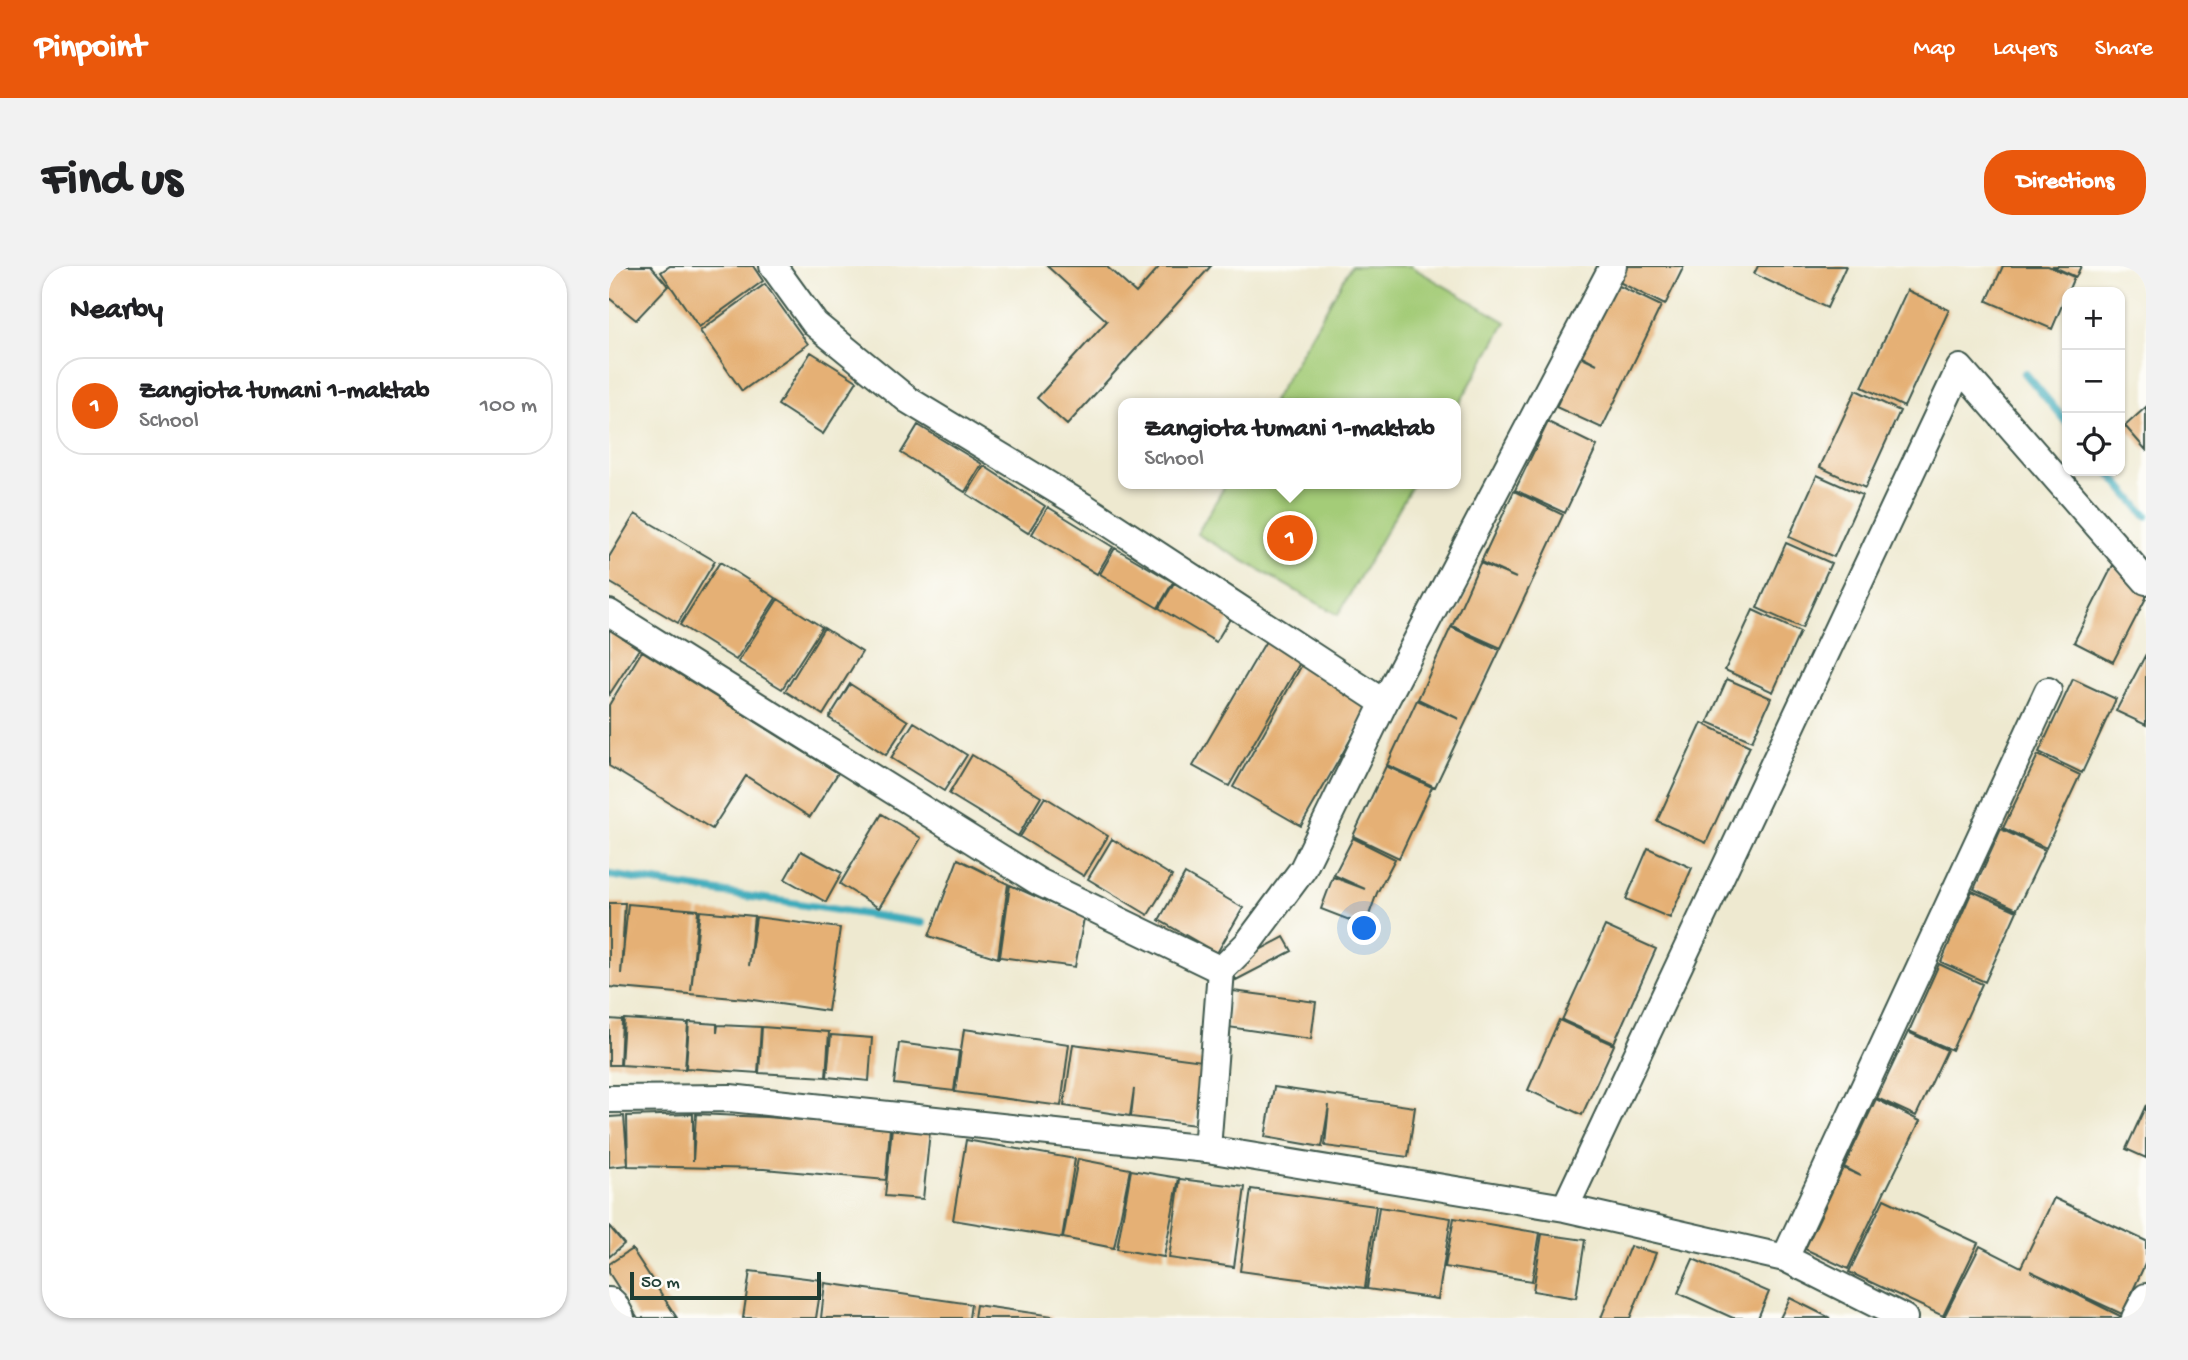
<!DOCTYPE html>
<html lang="en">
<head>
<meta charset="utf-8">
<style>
	:root { --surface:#fff; --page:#f2f2f2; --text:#202124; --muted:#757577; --line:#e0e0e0; --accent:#ea580c }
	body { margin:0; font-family:"Gochi Hand",sans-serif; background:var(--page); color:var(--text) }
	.controls { position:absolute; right:21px; top:21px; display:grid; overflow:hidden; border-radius:14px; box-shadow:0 2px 5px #0004 }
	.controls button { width:63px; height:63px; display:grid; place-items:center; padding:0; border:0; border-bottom:2px solid var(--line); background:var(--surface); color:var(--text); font:35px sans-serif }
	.scale { position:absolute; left:21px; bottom:18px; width:191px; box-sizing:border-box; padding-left:7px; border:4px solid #1f3d34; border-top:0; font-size:19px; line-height:24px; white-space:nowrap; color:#1f3d34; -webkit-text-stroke:5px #fdfcf7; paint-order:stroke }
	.you { position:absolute; left:756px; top:663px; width:24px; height:24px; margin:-18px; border:5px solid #fff; border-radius:50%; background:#1a73e8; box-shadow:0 0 0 10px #1a73e833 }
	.badge { display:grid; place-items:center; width:46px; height:46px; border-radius:50%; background:var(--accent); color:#fff; font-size:23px; font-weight:700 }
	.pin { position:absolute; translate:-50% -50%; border:4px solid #fff; box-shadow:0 2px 7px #0006 }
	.popup { position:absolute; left:509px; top:132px; width:343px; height:91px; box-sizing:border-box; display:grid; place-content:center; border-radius:14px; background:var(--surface); filter:drop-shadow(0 2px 5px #0005); font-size:23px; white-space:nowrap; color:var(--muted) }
	.popup b { font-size:26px; color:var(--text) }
	.popup::after { content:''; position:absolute; left:50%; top:100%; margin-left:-14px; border:14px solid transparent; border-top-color:var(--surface) }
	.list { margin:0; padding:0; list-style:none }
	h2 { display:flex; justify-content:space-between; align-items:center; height:91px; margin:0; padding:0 28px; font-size:30px }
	h2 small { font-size:23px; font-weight:400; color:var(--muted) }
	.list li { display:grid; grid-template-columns:46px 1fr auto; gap:21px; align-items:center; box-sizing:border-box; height:98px; margin:0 14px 14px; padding:0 14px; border:2px solid var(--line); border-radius:28px }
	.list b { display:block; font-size:26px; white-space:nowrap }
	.list p { margin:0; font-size:23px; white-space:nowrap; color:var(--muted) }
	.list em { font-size:23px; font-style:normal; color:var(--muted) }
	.icon { flex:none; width:38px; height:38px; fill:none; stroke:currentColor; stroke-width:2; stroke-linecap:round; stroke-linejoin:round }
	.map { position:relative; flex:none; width:1537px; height:1052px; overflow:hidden; border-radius:28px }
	header { display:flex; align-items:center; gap:42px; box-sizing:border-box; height:98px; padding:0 35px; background:var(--accent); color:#fff }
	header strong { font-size:33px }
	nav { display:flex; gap:38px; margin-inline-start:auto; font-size:24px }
	.intro { display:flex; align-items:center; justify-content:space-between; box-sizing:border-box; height:168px; padding:0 42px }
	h1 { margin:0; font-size:49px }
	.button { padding:18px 32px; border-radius:28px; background:var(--accent); color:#fff; font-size:24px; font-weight:700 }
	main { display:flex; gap:42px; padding:0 42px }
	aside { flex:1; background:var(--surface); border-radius:28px; box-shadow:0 2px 5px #0004 }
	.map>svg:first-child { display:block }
	.green { fill:#a4cc78; stroke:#628456; stroke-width:2 }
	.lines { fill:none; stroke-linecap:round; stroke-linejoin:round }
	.stream { stroke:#3dabbb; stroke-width:8 }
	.building { fill:#e5b075 }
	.street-casing { stroke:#3e574b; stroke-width:30 }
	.secondary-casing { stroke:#3e574b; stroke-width:42 }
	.street { stroke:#fff; stroke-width:26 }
	.secondary { stroke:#fff; stroke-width:38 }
</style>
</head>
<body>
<header>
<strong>Pinpoint</strong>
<nav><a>Map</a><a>Layers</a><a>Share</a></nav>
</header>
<div class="intro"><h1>Find us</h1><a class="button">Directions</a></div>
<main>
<aside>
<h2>Nearby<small></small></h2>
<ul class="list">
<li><span class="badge">1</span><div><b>Zangiota tumani 1-maktab</b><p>School</p></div><em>100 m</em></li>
</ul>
</aside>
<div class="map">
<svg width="1537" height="1052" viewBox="0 0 1537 1052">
	<rect width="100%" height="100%" fill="#fdfcf7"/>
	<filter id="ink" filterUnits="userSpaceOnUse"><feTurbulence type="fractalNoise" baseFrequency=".0143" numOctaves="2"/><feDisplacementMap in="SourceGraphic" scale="14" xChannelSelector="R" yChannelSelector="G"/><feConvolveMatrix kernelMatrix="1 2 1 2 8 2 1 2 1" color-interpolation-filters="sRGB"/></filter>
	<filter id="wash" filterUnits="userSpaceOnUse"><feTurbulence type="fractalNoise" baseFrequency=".00686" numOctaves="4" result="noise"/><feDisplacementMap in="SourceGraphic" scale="28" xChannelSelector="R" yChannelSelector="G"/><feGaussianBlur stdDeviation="1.57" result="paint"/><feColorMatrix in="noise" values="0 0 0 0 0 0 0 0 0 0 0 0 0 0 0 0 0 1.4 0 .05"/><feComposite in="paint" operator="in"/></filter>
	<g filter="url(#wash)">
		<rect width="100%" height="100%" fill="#eee9d0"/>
		<!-- green -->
		<path class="green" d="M742 0H801L897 56 847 143V137H663Z
			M617 218H804L729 349 588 268Z"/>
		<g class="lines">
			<!-- stream -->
			<path class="stream" d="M1416 107 1458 157
				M1499 205 1537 250
				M0 609 313 657"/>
		</g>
		<g id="blocks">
			<!-- building -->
			<path class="building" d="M0 0H42L59 20 27 54 0 32Z
				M61 0H144L154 15 90 61 52 6Z
				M438 0H497L527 27 551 0H602L458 159 428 132 498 55Z
				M1015 0H1075L1056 39 1008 15Z
				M1149 0H1237L1218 42 1145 8Z
				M1394 0H1439L1465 11 1443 63 1378 35Z
				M1443 0H1472L1467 11Z
				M156 18 199 78 133 125 91 65Z
				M1006 18 1052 40 993 162 947 141 971 90 988 98 971 89Z
				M1298 24 1340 44 1295 141 1253 121Z
				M202 86 248 115 214 168 169 139Z
				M1247 124 1291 145 1256 222 1211 201Z
				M1537 141V184L1516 160Z
				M939 156 988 180 956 247 906 224Z
				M309 159 373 198 356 226 292 187Z
				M375 200 436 240 419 267 358 228Z
				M1208 209 1253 229 1225 291 1180 271Z
				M905 225 954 249 892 382 843 360 871 297 907 312 872 296Z
				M439 241 504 281 488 308 423 268Z
				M26 248 106 295 69 357 0 316V291Z
				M1177 277 1222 297 1193 362 1148 342Z
				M506 282 564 316 549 342 491 308Z
				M111 296 167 332 127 394 71 359Z
				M1504 299 1537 328V332L1504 396 1465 376Z
				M565 317 622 351 607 376 550 342Z
				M169 333 213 361 173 423 129 396Z
				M1144 344 1191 366 1164 426 1116 404Z
				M842 361 891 384 826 521 778 499 808 434 850 453 809 433Z
				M215 362 253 386 214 449 176 425Z
				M0 363 30 383 0 429Z
				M657 375 692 395 620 520 584 500Z
				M33 385 229 507 201 551 137 510 103 563 0 500V439Z
				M1537 388V459L1507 445Z
				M694 397 763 436 692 560 624 521Z
				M1118 413 1162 432 1143 475 1099 456Z
				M1464 413 1507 433 1473 507 1430 486Z
				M241 418 299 455 277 489 220 452Z
				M305 456 358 489 335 525 282 492Z
				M1093 457 1141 480 1097 577 1048 555Z
				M363 489 432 531 409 570 340 528Z
				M1429 489 1471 509 1437 582 1394 562Z
				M777 500 823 521 790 592 744 570Z
				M436 531 499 570 475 610 411 571Z
				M273 548 312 572 270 642 231 618Z
				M1392 563 1436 584 1408 643 1365 623Z
				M744 572 786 593 768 627 756 660 712 643 724 611 756 623 725 609Z
				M503 573 563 610 539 649 479 613Z
				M1039 582 1083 602 1061 652 1017 633Z
				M192 585 233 607 217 636 176 613Z
				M349 593 399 618 389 692 320 670Z
				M576 608 634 642 608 687 550 654Z
				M401 619 475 652 466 701 391 691Z
				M1363 625 1408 645 1376 716 1332 696Z
				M0 637H16L12 708 19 638 89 644 82 725 91 645 145 650 140 700 147 651 231 662 219 745 137 733 0 721Z
				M996 660 1047 683 1005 777 953 754Z
				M675 671 683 685 627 714 621 700Z
				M1330 698 1373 718 1343 784 1300 765Z
				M624 725 707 736 702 773 619 761Z
				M0 753 13 754 11 799H0Z
				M15 753 79 757 76 803 12 799Z
				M950 754 1005 779 973 849 919 824Z
				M80 756 108 758V767L109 759 152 761 149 807 77 802Z
				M153 761 220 766 217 811 150 807Z
				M355 763 460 778 452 840 346 826Z
				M1299 766 1338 784 1307 850 1268 832Z
				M222 769 263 772 260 815 218 811Z
				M290 777 350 785 345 825 285 818Z
				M464 778 594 795 586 859 522 851 525 823 521 850 455 840Z
				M665 821 806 841 799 891 716 880 720 839 713 881 656 871Z
				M1267 833 1311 855 1278 922H1277L1239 1003 1196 983 1234 902 1252 910 1235 901Z
				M1537 839V892L1517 883Z
				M84 848V895L87 848 157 851 281 861 277 914 155 903 19 900 18 850Z
				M15 850 19 899 0 901V851Z
				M283 862 321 865 314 933 276 930Z
				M357 874 466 893 453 972 344 954Z
				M469 893 521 903 505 982 454 972Z
				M522 904 570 912 555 991 508 983Z
				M571 913 636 921 625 1001 560 992Z
				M642 923 767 940 756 1022 631 1005Z
				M1445 932 1537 975V996L1513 1048 1421 1005 1515 1052 1335 1051 1371 980 1412 1001Z
				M1275 933 1369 977 1334 1050 1240 1006Z
				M770 941 842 952 829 1033 758 1023Z
				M845 952 931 967 923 1015 836 1001Z
				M0 960 15 978 0 991Z
				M933 968 976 974 967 1032 924 1025Z
				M1021 980 1047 987 1021 1052H992Z
				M23 983 68 1052H29L0 1007V998Z
				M1084 993 1160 1026 1149 1052H1124L1069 1027Z
				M141 1005 213 1014 207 1052H134Z
				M216 1017 362 1038 360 1052H212Z
				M1181 1032 1221 1052H1171Z
				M367 1039 444 1050V1052H365Z"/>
		</g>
	</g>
	<g filter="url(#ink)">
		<use href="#blocks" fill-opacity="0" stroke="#3e574b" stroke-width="2"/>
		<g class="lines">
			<!-- street casing -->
			<g class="street-casing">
				<path id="street" d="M164 0 206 58 299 134 474 240 775 437
					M0 347 430 616 612 704
					M0 833 121 832 598 883 956 942 1176 992 1295 1052
					M598 883 612 704 639 677 694 603 775 437 1004 0
					M956 942 1351 102 1537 315
					M1176 992 1439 425
					M1526 1052 1537 1031"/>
			</g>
			<!-- secondary casing -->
			<g class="secondary-casing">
				<path id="secondary" d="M0 1041 6 1052"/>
			</g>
			<!-- street -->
			<use href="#street" class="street"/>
			<!-- secondary -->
			<use href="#secondary" class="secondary"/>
		</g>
	</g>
</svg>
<div class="controls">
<button>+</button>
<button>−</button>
<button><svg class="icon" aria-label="locate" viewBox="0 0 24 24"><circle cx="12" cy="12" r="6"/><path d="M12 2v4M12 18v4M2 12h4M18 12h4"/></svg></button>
</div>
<div class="scale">50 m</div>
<div class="you"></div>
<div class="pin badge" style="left:681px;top:272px">1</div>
<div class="popup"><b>Zangiota tumani 1-maktab</b>School</div>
</div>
</main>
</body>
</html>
